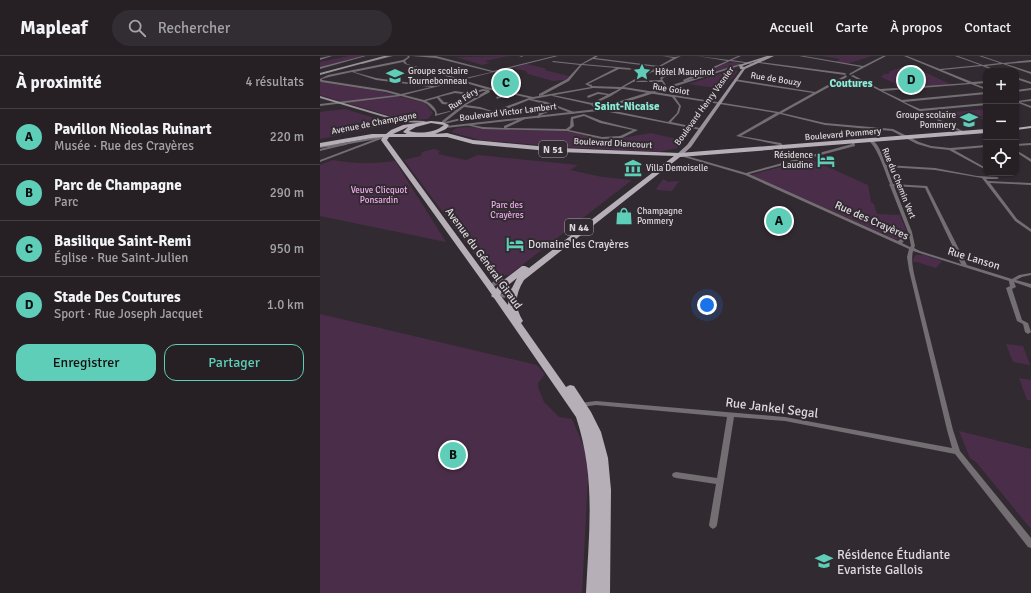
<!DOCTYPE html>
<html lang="fr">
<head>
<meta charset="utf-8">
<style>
	:root { --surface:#262025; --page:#322d32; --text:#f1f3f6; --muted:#a4a3a7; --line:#423e42; --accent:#5eceb8 }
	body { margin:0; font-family:Signika,sans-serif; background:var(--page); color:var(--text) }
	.controls { position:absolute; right:12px; top:12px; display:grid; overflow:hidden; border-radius:8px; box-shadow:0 1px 3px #0004 }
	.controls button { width:36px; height:36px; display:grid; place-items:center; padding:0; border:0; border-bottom:1px solid var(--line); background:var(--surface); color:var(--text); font:20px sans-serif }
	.you { position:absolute; left:387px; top:249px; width:14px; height:14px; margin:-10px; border:3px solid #fff; border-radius:50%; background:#1a73e8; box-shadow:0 0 0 6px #1a73e833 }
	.badge { display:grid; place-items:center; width:26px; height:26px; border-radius:50%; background:var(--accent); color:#111; font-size:13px; font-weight:700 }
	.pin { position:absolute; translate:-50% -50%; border:2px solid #fff; box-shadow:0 1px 4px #0006 }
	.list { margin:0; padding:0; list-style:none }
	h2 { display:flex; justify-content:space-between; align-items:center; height:52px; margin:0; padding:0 16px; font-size:17px }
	h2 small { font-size:13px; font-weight:400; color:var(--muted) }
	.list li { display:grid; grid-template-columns:26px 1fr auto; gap:12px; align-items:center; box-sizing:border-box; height:56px; padding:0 16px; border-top:1px solid var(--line) }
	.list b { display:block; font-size:15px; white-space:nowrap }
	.list p { margin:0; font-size:13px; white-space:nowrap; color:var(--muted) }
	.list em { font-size:13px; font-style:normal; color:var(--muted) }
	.actions { display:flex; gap:8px; padding:12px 16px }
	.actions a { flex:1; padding:9px 0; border:1px solid var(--accent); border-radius:12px; text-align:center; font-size:14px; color:var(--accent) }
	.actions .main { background:var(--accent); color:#111 }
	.icon { flex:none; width:22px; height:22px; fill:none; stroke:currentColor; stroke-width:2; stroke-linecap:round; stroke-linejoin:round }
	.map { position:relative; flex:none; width:711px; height:537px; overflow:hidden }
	header { display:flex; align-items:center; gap:24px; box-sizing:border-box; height:56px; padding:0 20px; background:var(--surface); border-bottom:1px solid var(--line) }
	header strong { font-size:19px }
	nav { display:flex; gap:22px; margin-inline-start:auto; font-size:14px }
	.search { width:280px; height:36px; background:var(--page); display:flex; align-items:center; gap:10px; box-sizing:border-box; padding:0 14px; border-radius:22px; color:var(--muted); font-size:15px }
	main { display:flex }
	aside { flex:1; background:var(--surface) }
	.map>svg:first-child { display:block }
	.green { fill:#4a2e49 }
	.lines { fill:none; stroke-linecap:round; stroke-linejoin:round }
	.minor { fill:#726e72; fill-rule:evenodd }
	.tertiary { fill:#726e72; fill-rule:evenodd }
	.secondary { fill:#999399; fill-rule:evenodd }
	.primary { fill:#b7afb7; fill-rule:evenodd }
	.labels { text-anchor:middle; stroke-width:4; stroke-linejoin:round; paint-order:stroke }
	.far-poi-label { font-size:9px; fill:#ded9dd; stroke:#322a31; text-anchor:start }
	.far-street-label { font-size:9px; fill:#ded9dd; stroke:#322a31 }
	.far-park-label { font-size:9px; fill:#eeabeb; stroke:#322a31 }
	.shield { fill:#322a31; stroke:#aaa4a9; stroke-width:1 }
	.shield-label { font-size:10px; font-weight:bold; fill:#ded9dd }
	.far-quarter-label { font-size:11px; font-weight:bold; fill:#8aeed8; stroke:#322a31 }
	.street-label { font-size:11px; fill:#ded9dd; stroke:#322a31 }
	.poi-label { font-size:11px; fill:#ded9dd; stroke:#322a31; text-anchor:start }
	.near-street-label { font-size:13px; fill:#ded9dd; stroke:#322a31 }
	.near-poi-label { font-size:13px; fill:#ded9dd; stroke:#322a31; text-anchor:start }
</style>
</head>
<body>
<header>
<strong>Mapleaf</strong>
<div class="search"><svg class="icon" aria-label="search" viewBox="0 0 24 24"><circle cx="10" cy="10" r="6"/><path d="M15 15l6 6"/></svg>Rechercher</div>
<nav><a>Accueil</a><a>Carte</a><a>À propos</a><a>Contact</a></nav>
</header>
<main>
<aside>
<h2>À proximité<small>4 résultats</small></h2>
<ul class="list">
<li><span class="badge">A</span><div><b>Pavillon Nicolas Ruinart</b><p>Musée · Rue des Crayères</p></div><em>220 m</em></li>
<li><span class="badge">B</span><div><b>Parc de Champagne</b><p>Parc</p></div><em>290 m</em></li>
<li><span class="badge">C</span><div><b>Basilique Saint-Remi</b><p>Église · Rue Saint-Julien</p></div><em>950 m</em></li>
<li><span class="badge">D</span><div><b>Stade Des Coutures</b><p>Sport · Rue Joseph Jacquet</p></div><em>1.0 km</em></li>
</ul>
<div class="actions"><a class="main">Enregistrer</a><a>Partager</a></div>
</aside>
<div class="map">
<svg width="711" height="537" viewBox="0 0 711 537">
	<rect width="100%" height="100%" fill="#322a31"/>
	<!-- green -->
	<path class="green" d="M29 0H44L0 11V6Z
		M188 0 165 5 170 7 162 9 136 1Z
		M501 0H552L526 8 515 6 520 3Z
		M416 6 421 8 369 23 407 7Z
		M207 8 227 13 224 14 249 20 245 24 233 25 208 18 206 15 192 12Z
		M582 11 604 16 630 28 579 32 573 29 576 28 561 21 564 18H568L570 16H568Z
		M413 14 418 15 403 33 368 28Z
		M0 26 58 35 101 46 105 47 113 57 108 63 88 64 81 63 0 39Z
		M25 53 74 68 0 83V56Z
		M666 53V63H646L640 61 634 56Z
		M146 71 241 74 284 83 302 82 331 77 365 85 357 92 339 96 243 91 160 84 131 76 137 72Z
		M114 93 120 95 118 98 146 104 158 99 258 109 250 114 282 121 312 124 189 219 171 221 84 104 101 100 102 96Z
		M490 103 548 129 551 146 554 148 557 158 580 159 586 174 579 183H575L431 119Z
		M13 104C35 108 54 108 75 105L126 186 0 160V109Z
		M343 123 348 126 359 125 352 135 338 134 336 133Z
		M596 199H605L622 205 616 212 597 206H594L593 203Z
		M0 258 217 309 225 318 218 327V331L224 346 239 361 252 363 266 396 268 422 262 537H0Z
		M686 288 703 290 710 309 693 306Z
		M699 322 711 324V344H707Z
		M639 375 711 393V473L656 406 650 402Z"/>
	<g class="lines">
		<!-- minor -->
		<path class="minor" d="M9 0H12L0 4V2Z
			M43 0H46L0 13V11Z
			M87 0H89L90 1 85 5 87 8 141 23 172 16 116 2 92 0H116L173 15 234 0H238L142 24 167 31 213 41 271 31 265 28 296 12 262 9 249 25 221 40H219V38L247 23 260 9 232 6 233 5 261 8 275 0H278L275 2 339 10 353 2 342 0 355 1 361 0 334 14 349 16 351 14 352 15 351 16 377 18 407 5 377 0 409 4 418 0H421L412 4 431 7 432 8 410 5 380 19H388L389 21 378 20 366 25V26L365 27 363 24 374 19 350 17 342 23 348 32 347 33 342 26H313L304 31 459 56 493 37 415 25 414 23 495 36 526 19 527 21 462 57 505 67 573 73 599 86 611 90 630 92 666 89V91L634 94 666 112V114L629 94 611 92 597 88 572 75 505 69 460 58 421 80 461 87 465 92 463 93 459 89 416 80 456 57 355 41 361 50 359 57 351 66 380 72H381V74L284 55 285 53 348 66 357 57 359 50 352 41 304 33H302L291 40 272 49 232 40 233 39 272 47 287 39 278 38 268 42 267 40 278 36 289 38 299 33 273 32 213 43H211L227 46 254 56 253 58 238 52 221 59 219 62H217L219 57 236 52 225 48 209 44 184 54 124 68 122 67V65L136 54 115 60V56L107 48 103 46 81 40 0 50V48L77 39 66 36 1 26 0 25V23L8 19 83 4 88 1ZM273 3 337 11 331 14 263 8ZM83 6 85 8 139 24 114 30 56 22 34 16ZM299 13 329 15 301 31 272 30V29L268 28ZM32 16 56 24 111 31 81 38 66 34 2 24V23L9 21ZM332 16 347 17 340 22 341 24 315 25ZM139 25 166 33 189 38 176 41 177 43 191 38 209 42 182 52 172 55 160 51 146 49 170 36 169 34 163 33 149 37 135 35 104 44 84 39ZM163 35H166L143 49 124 46 119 41 135 37 149 39ZM117 42 122 48 141 50 138 53 117 58C117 53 111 47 106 45ZM144 51 160 53 169 55 125 66Z
			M199 0H203L202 1Z
			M479 0H484L543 10 563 0H566L530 19 529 18 541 11Z
			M584 0H587L620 13 660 9 635 0H638L663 9 680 7 659 0H662L683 7 711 4V6L686 8 711 16V18L683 8 666 10 678 15H675L662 10 622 14 652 26 666 25V27L655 28 666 32V34L651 28 563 35 582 44 666 36V38L584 46 600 53 666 47V49L602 55 645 76V78H644L531 20 533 19 560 33 648 27Z
			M433 5 525 17 526 18 525 19 432 6Z
			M696 21 711 26V28L696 23Z
			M711 32V34L696 36V34Z
			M711 43V45L700 46 711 50V52L696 46V44L698 45Z
			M264 58 282 65 318 74 302 82 282 83 247 75 163 73 146 69 147 68 163 71 184 72V70L204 61H205V63L186 72 246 73 250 70 251 61ZM264 60 280 67 313 74 300 80 282 81 249 74 254 70 253 63Z
			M66 79 69 80 0 106V104Z
			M549 83C559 85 562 100 566 109L615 112 657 120 677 121 679 122 677 123H666L668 125 711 127V129L670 127 697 163 711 173V176L695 165 662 122 615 114 567 111 573 128 607 130 647 209 692 223 699 219 711 217V219L702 221 696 224 711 228V232L694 226 696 231 692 233 702 264 708 267 711 276 708 278 705 276 703 268 697 265 686 232 690 230 689 226V225L593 195C591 204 593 213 595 222L633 374 640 395 711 482V492L708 491 635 398 465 365 414 361 397 469 396 471 393 473 390 471 389 469 396 428 356 422 353 421 352 419 353 417 356 416 397 422 407 361 276 349 262 351H260L259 349 260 347 276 345 465 361 632 392 627 374 589 214 587 201 589 193 425 119 357 99 360 98 426 117 532 88V85H534L535 90 429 118 578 185 588 176 570 130 569 129 570 128C565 116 558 92 548 84ZM574 130 605 132 641 208 600 195 594 192 595 190 592 176ZM589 180 591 190 590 191 582 187Z
			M25 87 27 88 26 89 0 92V90Z
			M711 87V89L696 90V88Z
			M696 94 711 103V106L696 96Z
			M178 222H182L195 236 196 237 195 238H191L180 226 172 232H168L167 231 168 230Z
			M176 238H192L195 240 192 242 174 241 173 240Z"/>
		<!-- tertiary -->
		<path class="tertiary" d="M69 0H73L42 8 41 7Z
			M420 8 422 9 278 55 126 72 124 71 126 70 277 53 278 52H275L271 49V47H273L277 50H284Z
			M67 79H68V81L29 88 0 95V93L29 86Z"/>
		<!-- secondary -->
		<path class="secondary" d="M64 0H70L0 19V17Z
			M447 0H454L425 13 371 91 361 100H357V98L367 89 422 13H420L419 9ZM439 4 424 11 422 10Z
			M0 40 81 64 104 65 106 66 104 67 81 66 0 42Z"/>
		<!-- primary -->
		<path class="primary" d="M111 65 122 66 129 69 126 73 115 78 127 77 153 84 239 92 359 97 666 73V77L360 101 204 224C195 238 194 251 203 265L201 267 246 331 250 329 254 330 271 356 281 376 288 402 291 434 290 537H266C269 475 276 421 256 361L174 242 171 240 172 239 165 229 61 84 63 81 52 82 0 91V87L52 78H66L71 74 83 69ZM111 67 124 69C115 77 100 78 89 75L96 71ZM88 71 83 76 87 78H73ZM69 81H127L153 88 239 96 354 100 209 212 205 210H202L181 226 176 233 67 84ZM197 222 189 238 188 249 180 239 187 230Z
			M711 70V72L696 74V72Z"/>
	</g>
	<!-- icons -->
	<defs>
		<g id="sight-bare" transform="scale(1.38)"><path d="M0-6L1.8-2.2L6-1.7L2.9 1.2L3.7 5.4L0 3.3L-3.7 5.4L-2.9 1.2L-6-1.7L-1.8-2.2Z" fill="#5eceb8" stroke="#322a31" stroke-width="2.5" paint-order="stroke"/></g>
		<g id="school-bare" transform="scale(1.38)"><path d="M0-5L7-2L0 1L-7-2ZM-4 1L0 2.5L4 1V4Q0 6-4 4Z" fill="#5eceb8" stroke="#322a31" stroke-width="2.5" paint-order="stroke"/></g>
		<g id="hotel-bare" transform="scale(1.38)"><path d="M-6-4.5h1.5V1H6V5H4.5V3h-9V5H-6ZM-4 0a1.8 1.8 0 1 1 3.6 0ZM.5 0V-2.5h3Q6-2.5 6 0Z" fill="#5eceb8" stroke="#322a31" stroke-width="2.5" paint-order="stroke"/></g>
		<g id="museum-bare" transform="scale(1.38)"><path d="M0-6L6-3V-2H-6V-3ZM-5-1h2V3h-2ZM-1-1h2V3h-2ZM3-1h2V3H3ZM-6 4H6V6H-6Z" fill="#5eceb8" stroke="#322a31" stroke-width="2.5" paint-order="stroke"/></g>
		<g id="shop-bare" transform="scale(1.38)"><path d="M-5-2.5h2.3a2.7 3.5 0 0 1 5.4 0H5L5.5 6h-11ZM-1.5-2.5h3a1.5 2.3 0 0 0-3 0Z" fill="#5eceb8" stroke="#322a31" stroke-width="2.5" paint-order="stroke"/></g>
		<g id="university-bare" transform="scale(1.38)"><path d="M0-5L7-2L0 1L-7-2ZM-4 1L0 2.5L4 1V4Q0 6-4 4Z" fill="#5eceb8" stroke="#322a31" stroke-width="2.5" paint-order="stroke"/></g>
	</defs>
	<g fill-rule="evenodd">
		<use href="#sight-bare" x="322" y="16"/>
		<use href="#school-bare" x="75" y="20"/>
		<use href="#school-bare" x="649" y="64"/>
		<use href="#hotel-bare" x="506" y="104"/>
		<use href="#museum-bare" x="313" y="112"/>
		<use href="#shop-bare" x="304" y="160"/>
		<use href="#hotel-bare" x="195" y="188"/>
		<use href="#university-bare" x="504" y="505"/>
	</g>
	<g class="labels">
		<!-- far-poi labels -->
		<g class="far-poi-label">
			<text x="88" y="18">Groupe scolaire<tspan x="88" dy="10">Tournebonneau</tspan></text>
			<text x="335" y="19">Hôtel Maupinot</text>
			<text x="636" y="62" text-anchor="end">Groupe scolaire<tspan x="636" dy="10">Pommery</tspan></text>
			<text x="493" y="102" text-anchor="end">Résidence<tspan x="493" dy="10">Laudine</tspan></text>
			<text x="326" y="115">Villa Demoiselle</text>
			<text x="317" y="158">Champagne<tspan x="317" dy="10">Pommery</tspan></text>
		</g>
		<!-- far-street labels -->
		<g class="far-street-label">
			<text transform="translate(456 23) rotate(9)" y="3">Rue de Bouzy</text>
			<text transform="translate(351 33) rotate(9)" y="3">Rue Goiot</text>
			<text transform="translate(143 43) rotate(-34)" y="3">Rue Féry</text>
			<text transform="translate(384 50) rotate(-54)" y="3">Boulevard Henry Vasnier</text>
			<text transform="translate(188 56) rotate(-7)" y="3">Boulevard Victor Lambert</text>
			<text transform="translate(54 67) rotate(-11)" y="3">Avenue de Champagne</text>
			<text transform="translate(523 78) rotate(-5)" y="3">Boulevard Pommery</text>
			<text transform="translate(293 87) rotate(3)" y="3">Boulevard Diancourt</text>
			<text transform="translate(579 127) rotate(68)" y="3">Rue du Chemin Vert</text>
		</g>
		<!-- far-park labels -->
		<g class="far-park-label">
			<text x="59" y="137">Veuve Clicquot<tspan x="59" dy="10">Ponsardin</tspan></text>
			<text x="187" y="152">Parc des<tspan x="187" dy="10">Crayères</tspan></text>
		</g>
		<!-- shield labels -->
		<g class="shield">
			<rect x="219" y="85" width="28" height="16" rx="3"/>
			<rect x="245" y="163" width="28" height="16" rx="3"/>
		</g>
		<g class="shield-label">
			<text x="233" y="97">N 51</text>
			<text x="259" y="175">N 44</text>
		</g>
		<!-- far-quarter labels -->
		<g class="far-quarter-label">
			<text x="531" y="31">Coutures</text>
			<text x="307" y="54">Saint-Nicaise</text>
		</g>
		<!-- street labels -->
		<g class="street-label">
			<text transform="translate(552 164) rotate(24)" y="4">Rue des Crayères</text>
			<text transform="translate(164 202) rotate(54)" y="4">Avenue du Général Giraud</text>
			<text transform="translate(654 202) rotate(17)" y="4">Rue Lanson</text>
		</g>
		<!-- poi labels -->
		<g class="poi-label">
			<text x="208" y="192">Domaine les Crayères</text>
		</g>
		<!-- near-street labels -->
		<g class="near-street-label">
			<text transform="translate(452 351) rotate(7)" y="5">Rue Jankel Segal</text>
		</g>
		<!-- near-poi labels -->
		<g class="near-poi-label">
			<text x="517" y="503">Résidence Étudiante<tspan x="517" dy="15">Evariste Gallois</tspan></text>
		</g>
	</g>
</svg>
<div class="controls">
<button>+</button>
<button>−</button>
<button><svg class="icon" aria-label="locate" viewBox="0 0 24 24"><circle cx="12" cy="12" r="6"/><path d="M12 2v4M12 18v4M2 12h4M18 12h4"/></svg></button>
</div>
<div class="you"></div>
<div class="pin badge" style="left:459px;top:165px">A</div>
<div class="pin badge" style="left:133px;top:399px">B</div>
<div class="pin badge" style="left:186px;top:27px">C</div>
<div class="pin badge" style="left:591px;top:24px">D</div>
</div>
</main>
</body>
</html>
